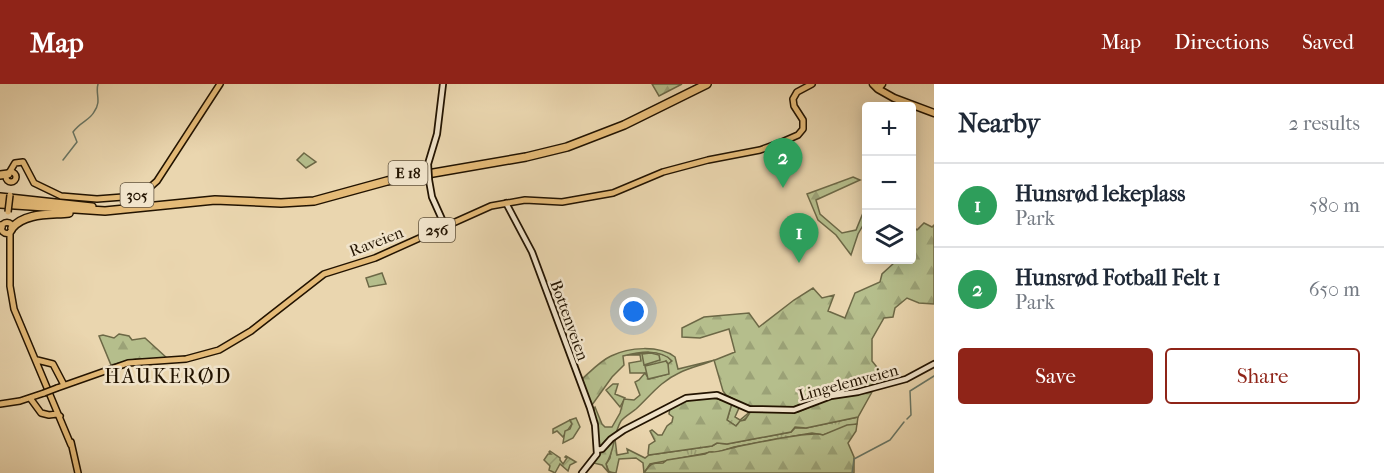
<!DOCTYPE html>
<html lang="en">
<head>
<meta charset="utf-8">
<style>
	:root { --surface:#fff; --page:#f2f2f3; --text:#1f2937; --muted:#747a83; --line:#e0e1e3; --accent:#8f2418 }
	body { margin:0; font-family:"IM FELL French Canon",serif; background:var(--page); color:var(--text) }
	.controls { position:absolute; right:18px; top:18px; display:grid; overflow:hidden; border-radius:6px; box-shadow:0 3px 15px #0003 }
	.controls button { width:54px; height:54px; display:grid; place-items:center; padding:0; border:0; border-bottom:2px solid var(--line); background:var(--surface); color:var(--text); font:30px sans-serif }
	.you { position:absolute; left:634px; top:228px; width:21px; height:21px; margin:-15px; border:4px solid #fff; border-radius:50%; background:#1a73e8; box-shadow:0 0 0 9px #1a73e833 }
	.badge { display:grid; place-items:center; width:39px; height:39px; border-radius:50%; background:var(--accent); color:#fff; font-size:20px; font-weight:700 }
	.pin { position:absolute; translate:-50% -50px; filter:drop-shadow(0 2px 3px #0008) }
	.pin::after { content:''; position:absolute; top:32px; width:21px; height:18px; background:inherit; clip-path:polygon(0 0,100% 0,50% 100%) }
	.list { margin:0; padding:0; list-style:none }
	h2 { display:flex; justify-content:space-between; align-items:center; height:78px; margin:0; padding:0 24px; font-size:26px }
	h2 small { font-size:20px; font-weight:400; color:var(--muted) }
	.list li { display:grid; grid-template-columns:39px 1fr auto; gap:18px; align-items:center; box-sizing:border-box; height:84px; padding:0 24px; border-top:2px solid var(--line) }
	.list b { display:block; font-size:22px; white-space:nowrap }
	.list p { margin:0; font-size:20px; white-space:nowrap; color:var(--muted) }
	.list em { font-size:20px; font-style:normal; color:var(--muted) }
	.actions { display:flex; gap:12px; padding:18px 24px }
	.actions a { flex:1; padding:14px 0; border:2px solid var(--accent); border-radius:6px; text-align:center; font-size:21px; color:var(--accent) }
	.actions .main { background:var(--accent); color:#fff }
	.icon { flex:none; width:33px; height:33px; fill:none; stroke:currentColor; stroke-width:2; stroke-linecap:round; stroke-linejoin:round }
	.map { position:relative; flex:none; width:934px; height:389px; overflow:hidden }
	header { display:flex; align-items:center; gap:36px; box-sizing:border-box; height:84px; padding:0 30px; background:var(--accent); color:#fff }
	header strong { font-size:28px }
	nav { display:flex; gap:33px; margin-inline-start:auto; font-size:21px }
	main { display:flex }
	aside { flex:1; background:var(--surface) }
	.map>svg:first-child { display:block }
	.grass { fill:url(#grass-tufts); stroke:#6c6846; stroke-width:1.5 }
	.forest { fill:url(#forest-firs); stroke:#6c6846; stroke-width:1.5 }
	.park { fill:#b5be8c; stroke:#6c6846; stroke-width:1.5 }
	.garden { fill:url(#garden-furrows); stroke:#6c6846; stroke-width:1.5 }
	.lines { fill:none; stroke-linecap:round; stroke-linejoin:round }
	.stream { stroke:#697766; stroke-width:1.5 }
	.secondary-casing { stroke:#221300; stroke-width:8 }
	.primary-casing { stroke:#221300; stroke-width:8 }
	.trunk-casing { stroke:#221300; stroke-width:9 }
	.motorway-casing { stroke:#221300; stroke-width:10 }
	.secondary { stroke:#f1e4cb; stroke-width:4.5 }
	.primary { stroke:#e5bb78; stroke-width:5 }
	.trunk { stroke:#e5bb78; stroke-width:6 }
	.motorway { stroke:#e5bb78; stroke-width:7 }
	.secondary-bridge-casing { stroke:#221300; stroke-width:8; stroke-linecap:butt }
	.primary-bridge-casing { stroke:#221300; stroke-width:8; stroke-linecap:butt }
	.secondary-bridge { stroke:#f1e4cb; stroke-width:4.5 }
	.primary-bridge { stroke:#e5bb78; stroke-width:5 }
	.labels { text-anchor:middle; stroke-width:5; stroke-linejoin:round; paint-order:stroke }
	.shield { fill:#f1e4cb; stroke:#60523d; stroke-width:1.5 }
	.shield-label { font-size:15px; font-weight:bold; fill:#221300 }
	.street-label { font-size:16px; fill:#221300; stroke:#f1e4cb }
	.quarter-label { font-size:20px; letter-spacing:1.5px; fill:#221300; stroke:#f1e4cb }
</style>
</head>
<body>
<header>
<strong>Map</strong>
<nav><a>Map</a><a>Directions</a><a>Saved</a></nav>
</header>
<main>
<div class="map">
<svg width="934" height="389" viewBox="0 0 934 389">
	<defs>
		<pattern id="grass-tufts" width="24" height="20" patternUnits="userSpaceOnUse" patternTransform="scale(1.5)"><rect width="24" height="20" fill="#b5be8c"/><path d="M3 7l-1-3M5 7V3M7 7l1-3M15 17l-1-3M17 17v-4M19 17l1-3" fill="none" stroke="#9ba277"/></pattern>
		<pattern id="forest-firs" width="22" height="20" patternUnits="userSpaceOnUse" patternTransform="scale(1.5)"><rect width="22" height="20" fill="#b5be8c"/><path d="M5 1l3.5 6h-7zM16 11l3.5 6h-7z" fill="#9ba277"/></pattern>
		<pattern id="garden-furrows" width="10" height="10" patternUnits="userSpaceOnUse" patternTransform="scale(1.5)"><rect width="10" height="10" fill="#b5be8c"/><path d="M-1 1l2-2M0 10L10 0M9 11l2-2" fill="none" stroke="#9ba277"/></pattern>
	</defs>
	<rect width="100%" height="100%" fill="#ead6af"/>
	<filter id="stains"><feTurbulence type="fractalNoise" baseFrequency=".00333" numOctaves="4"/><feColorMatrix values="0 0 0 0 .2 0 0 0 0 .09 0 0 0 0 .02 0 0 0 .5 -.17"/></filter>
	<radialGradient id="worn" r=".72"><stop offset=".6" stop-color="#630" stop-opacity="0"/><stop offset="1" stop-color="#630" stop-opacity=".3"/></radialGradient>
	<!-- grass -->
	<path class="grass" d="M654 268 667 272 672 277 668 280 666 277 648 295 645 289H630L629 279 641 277 640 271H627Z
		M613 300H618L615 310 625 314 620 323 606 306Z
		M732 319 739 324 735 333 740 336 751 327C748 336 741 336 736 342L727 336Z
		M858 333 857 340 823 351 812 349 794 352 734 363 715 369 712 368 650 380 644 389 643 379 636 374 619 375 616 389 609 388 606 380 610 374 613 356 615 355 617 371 628 369 627 365 645 374 649 371 712 362 717 359 727 360 791 348 795 344H806Z
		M570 336 572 340 563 353 557 347 553 349V345Z"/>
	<!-- forest -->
	<path class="forest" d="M652 0H682L659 12Z
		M853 93 860 96 816 116 820 130 842 149 856 146 863 129 866 127V136L858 150 851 171 836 151 818 136 807 110Z
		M924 139 932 143 934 141V220L919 219 907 214 895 224 893 233 884 234 872 255V277L889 298 821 312 794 323H748L726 311 723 307 714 276C703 281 690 283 679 289 661 297 650 312 636 325 631 329 625 332 621 337 613 350 615 367 606 380L608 387 612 389H609L602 381 594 379 591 383 590 381 604 364 597 366 593 333 594 324 595 323 602 340 605 343H612L620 329 624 315 634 316 640 311 635 298 639 296 645 289 649 295 668 290V280L672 277C660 264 639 268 623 272L624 281 612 293 592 321 589 319 581 296C590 288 600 277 611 272 629 263 659 261 675 273L678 285 715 276 735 268 729 245 700 254 682 253V244L704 233 749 229 759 243 794 216 813 204 822 214 834 211 828 227 845 234 855 209 880 198 882 190 894 179V176H912V141L917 146Z
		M382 189 386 200 369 203 366 194Z
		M119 250 129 252 132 256 145 254 168 275H136L111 281 99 252 103 251 114 254Z
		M872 308 858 333 806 344 795 343 791 348 727 360 717 359 712 362 649 371 648 370 649 361 655 357 650 347 652 346 658 351H662L667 342 672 338 673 333 669 330 670 323C691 313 710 311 732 319L727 336 736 342 740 337 745 336 751 327 798 328 830 314Z
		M576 334 580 343 573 354 563 359 565 347 570 345 572 340 570 336Z
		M857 340 856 347 848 359 854 373V389H644C651 379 651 379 663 379L667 376 705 370 709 368C718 369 726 365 736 363 752 360 812 346 823 351L847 341Z"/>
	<!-- park -->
	<path class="park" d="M304 69 316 78 306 84 297 76Z
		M651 269 659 271 660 276 644 281 642 270Z
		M666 277 668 280 669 290 648 295 645 282Z"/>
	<!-- garden -->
	<path class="garden" d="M550 367 560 374V376L563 380 567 374 565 373 566 372 576 378 570 381 568 387 560 380 555 389 549 386 550 382 544 376 548 370H551L549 368Z"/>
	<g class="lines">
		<!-- stream -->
		<path class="stream" d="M63 76 77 58 73 48C80 38 90 36 94 28 102 17 95 10 98 0
			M907 335 911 331 910 307 934 292
			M852 389 854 375 890 356 904 338"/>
		<!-- secondary casing -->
		<g class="secondary-casing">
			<path id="secondary" d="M428 80 437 50 443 0
				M429 96 432 113 445 142
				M506 119 532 168 590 324 595 341 597 370 582 389
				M597 366 602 365 611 355 624 346 686 314 717 311 749 325 794 326 831 312 858 308 906 295 934 280"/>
		</g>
		<!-- primary casing -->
		<g class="primary-casing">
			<path id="primary" d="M6 93a5 5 0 1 1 10 0a5 5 0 1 1-10 0Z
				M9 89 15 79 23 78 34 99 61 112 97 115 136 112 147 106 157 97 220 0
				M1.5 144a5.5 5.5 0 1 1 11 0a5.5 5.5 0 1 1-11 0Z
				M10 148V202L14 225 71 361
				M37 276 53 280 64 301
				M57 304 128 279 186 275 219 266 251 247 324 190 375 174 491 122 525 116 562 118 613 109 663 88 708 76 760 66 782 58 798 51 803 45V36L794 22 793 15 797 8 812 0
				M30 314 41 329 49 331 57 330 60 332
				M0 320 20 317 44 309
				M71 358 78 389"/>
		</g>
		<!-- trunk casing -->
		<g class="trunk-casing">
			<path id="trunk" d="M873 0 878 5 882 0
				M878 5 894 14 934 29"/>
		</g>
		<!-- motorway casing -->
		<g class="motorway-casing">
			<path id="motorway" d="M0 91 8 90
				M0 113 92 123
				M0 120 105 127 215 116 281 119 314 117 387 97 526 73 567 63 624 41 707 0
				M0 142 1 143
				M12 144C25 128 52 131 69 129"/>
		</g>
		<!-- secondary -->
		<use href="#secondary" class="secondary"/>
		<!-- primary -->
		<use href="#primary" class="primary"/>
		<!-- trunk -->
		<use href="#trunk" class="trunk"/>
		<!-- motorway -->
		<use href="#motorway" class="motorway"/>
		<!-- secondary-bridge casing -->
		<g class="secondary-bridge-casing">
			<path id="secondary-bridge" d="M428 80 429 96"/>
		</g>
		<!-- primary-bridge casing -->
		<g class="primary-bridge-casing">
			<path id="primary-bridge" d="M8 128 10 111
				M44 309 57 304"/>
		</g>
		<!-- secondary-bridge -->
		<use href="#secondary-bridge" class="secondary-bridge"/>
		<!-- primary-bridge -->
		<use href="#primary-bridge" class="primary-bridge"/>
	</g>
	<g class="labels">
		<!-- shield labels -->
		<g class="shield">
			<rect x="388.5" y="77" width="39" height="24" rx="4.5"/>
			<rect x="120.5" y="99" width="33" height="24" rx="4.5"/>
			<rect x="419" y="134" width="36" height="24" rx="4.5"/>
		</g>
		<g class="shield-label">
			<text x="408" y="94">E 18</text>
			<text x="137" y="116">305</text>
			<text x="437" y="151">256</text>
		</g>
		<!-- street labels -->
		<g class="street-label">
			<text transform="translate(376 157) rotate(-21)" y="6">Raveien</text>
			<text transform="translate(570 236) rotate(70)" y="6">Bottenveien</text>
			<text transform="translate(848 298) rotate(-15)" y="6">Lingelemveien</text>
		</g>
		<!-- quarter labels -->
		<g class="quarter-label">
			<text x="168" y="299">HAUKERØD</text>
		</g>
	</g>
	<rect width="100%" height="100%" filter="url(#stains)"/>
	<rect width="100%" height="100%" fill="url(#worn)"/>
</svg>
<div class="controls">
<button>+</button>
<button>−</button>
<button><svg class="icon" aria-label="layers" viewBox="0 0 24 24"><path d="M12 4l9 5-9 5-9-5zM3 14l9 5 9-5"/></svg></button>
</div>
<div class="you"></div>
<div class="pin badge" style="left:799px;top:179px;background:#2e9e5b">1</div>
<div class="pin badge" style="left:783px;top:104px;background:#2e9e5b">2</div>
</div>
<aside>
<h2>Nearby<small>2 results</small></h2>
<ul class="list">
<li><span class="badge" style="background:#2e9e5b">1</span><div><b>Hunsrød lekeplass</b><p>Park</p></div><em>580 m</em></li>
<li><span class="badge" style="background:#2e9e5b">2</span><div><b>Hunsrød Fotball Felt 1</b><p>Park</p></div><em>650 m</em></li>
</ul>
<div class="actions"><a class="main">Save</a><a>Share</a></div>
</aside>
</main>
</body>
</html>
